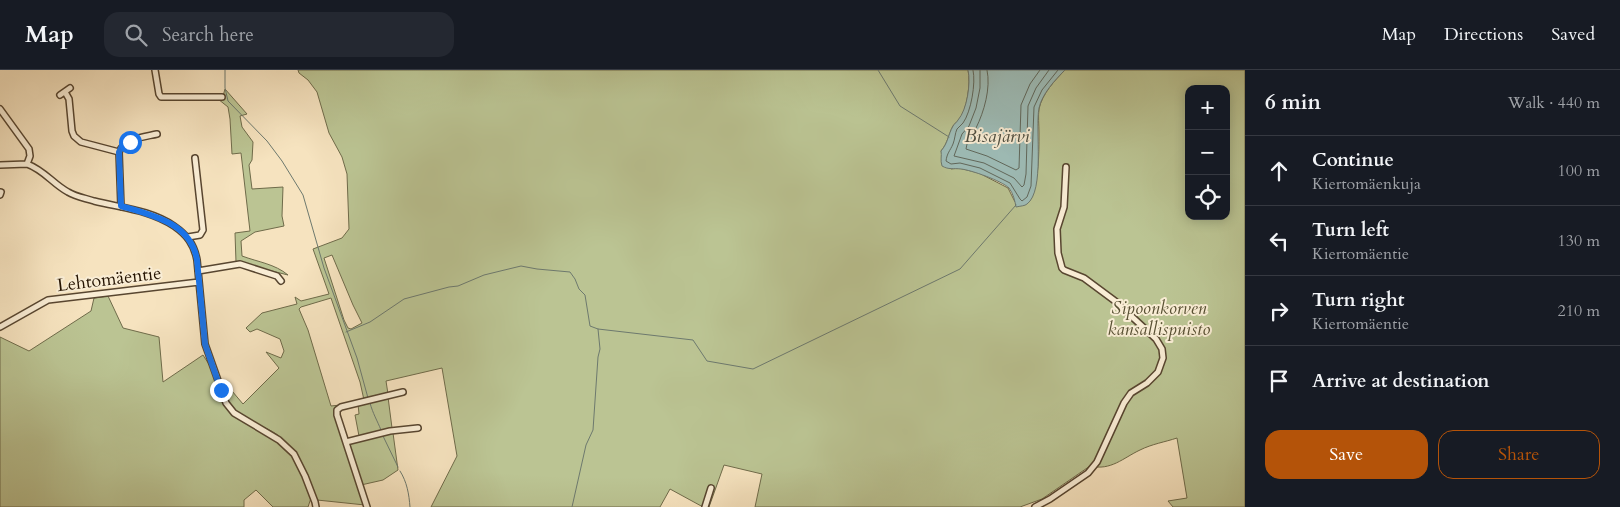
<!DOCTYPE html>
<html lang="en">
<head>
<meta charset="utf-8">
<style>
	:root { --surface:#171b24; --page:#242831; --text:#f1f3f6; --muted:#9ea1a6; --line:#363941; --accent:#b45309 }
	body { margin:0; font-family:Cardo,serif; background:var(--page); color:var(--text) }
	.controls { position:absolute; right:15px; top:15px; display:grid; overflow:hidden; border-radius:10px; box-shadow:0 2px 12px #0003 }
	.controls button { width:45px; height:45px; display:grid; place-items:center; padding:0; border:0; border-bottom:1px solid var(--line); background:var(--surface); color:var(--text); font:25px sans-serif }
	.stop { position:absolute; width:15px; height:15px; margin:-11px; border:4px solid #1a73e8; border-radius:50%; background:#fff }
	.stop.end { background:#1a73e8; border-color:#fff; box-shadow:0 1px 5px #0008 }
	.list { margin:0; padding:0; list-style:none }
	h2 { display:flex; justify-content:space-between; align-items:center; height:65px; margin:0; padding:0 20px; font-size:21px }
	h2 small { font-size:16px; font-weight:400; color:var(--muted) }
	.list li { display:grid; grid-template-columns:32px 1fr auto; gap:15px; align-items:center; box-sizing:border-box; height:70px; padding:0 20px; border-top:1px solid var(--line) }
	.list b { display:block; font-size:19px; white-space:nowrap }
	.list p { margin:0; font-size:16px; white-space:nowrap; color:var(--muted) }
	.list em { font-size:16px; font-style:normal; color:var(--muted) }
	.actions { display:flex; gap:10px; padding:15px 20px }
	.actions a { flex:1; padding:11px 0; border:1px solid var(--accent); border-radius:15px; text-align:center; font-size:18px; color:var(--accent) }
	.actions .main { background:var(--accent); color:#fff }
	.icon { flex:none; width:28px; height:28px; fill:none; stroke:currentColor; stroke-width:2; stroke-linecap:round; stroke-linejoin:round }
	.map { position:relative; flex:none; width:1245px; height:437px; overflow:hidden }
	header { display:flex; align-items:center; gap:30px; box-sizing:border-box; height:70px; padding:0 25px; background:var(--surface); border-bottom:1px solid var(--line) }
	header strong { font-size:24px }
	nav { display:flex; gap:28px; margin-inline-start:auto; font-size:18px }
	.search { width:350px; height:45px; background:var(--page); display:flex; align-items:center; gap:12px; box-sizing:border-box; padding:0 18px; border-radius:15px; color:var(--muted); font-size:19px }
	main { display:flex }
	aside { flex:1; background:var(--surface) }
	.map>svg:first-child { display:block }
	.green { fill:#bbc493; stroke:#6f6b4a; fill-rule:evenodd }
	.water { fill:#9ebdb8; stroke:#6d796e }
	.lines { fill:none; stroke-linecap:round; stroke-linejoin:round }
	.shore { stroke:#60685c; stroke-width:1 }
	.stream { stroke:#6d796e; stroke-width:1 }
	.street-casing { stroke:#584630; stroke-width:8 }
	.street { stroke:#f9edd5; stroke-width:5 }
	.route { stroke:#1a73e8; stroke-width:6 }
	.labels { text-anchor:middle; stroke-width:4; stroke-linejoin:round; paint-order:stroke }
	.street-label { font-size:18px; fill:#231200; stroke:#f9edd5 }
	.park-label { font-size:18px; font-style:italic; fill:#585033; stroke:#f9edd5 }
	.water-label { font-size:19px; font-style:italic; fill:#4e4e40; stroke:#f9edd5 }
</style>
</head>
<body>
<header>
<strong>Map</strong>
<div class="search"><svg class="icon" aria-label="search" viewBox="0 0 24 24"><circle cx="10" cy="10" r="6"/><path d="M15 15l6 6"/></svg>Search here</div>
<nav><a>Map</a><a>Directions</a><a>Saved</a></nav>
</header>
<main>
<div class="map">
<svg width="1245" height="437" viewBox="0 0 1245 437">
	<rect width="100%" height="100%" fill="#f6e3bf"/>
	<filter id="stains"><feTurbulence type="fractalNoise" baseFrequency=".004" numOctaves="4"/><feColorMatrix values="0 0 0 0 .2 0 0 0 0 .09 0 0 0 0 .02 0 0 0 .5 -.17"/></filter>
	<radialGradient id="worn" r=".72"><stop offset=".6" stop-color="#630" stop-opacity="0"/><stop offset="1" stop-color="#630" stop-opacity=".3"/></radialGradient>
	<!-- green -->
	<path class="green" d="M298 0H968C971 13 967 40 959 50 957 52 954 54 953 56 948 65 948 73 941 81L951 99 959 98 979 103 1008 118 1015 132 1031 129C1039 108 1039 85 1039 63 1039 55 1038 46 1039 39 1042 24 1055 10 1065 0H1245V437H1173L1168 431 1187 428 1177 368C1165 372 1152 374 1140 380 1123 388 1111 401 1090 396L1042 429 1020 437H755L762 404 724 395 709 437H703L670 419 660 437H431L457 386 442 298 386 311 388 324 364 330 360 312 331 228 301 237 299 239 308 260 331 336 340 335 335 339 365 435 317 430C308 408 299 382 279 366 264 354 228 346 225 325L232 321 243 334 279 298 266 282 281 288 284 281 280 269 257 259 250 262 246 258 262 243 297 234 295 227 301 231 329 224 313 179 342 168 349 159 347 104 342 87 329 63 317 22 308 10 299 3ZM1189 19H1226V146H1189ZM332 185 353 235 362 253 351 259 348 258 344 250 324 188Z
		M225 19 247 44 240 46 242 57 253 72 252 90 249 95 252 119 283 117 282 146 284 156 255 162 241 171 242 186C258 192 275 194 288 205L236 192 235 163 250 161 241 83 232 84 230 49 228 37 218 29 223 26Z
		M108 226 123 258 159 267 163 312 203 285 210 296 224 334 229 342 277 372 294 389 303 406 311 428 308 437H273L256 420 244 430V437H0V267L29 281 91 241 94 228Z
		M388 327 392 358 359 366 355 345 359 344 358 334Z
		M393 363 398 400 383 410 361 415 348 373Z"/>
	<!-- water -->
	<path class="water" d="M968 0H1065C1055 10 1042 24 1039 38 1035 59 1045 121 1027 134 1025 136 1020 136 1016 137 1015 131 1013 123 1009 118 1002 111 971 100 961 99 953 98 949 100 942 96 940 90 942 86 941 81 948 73 948 65 953 56 954 54 957 52 958 50 967 40 971 13 968 0Z"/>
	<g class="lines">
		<!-- shore -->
		<path class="shore" d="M973 0C976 13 971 42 963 53 961 55 959 57 957 59 955 63 955 69 953 74 950 81 947 83 946 91L951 94 960 93 980 98 1010 113 1020 129 1022 131 1027 127 1031 116 1034 37 1042 20 1058 0
			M980 0V18L976 38 969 56 962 64 954 86 984 93 1014 108 1022 117 1024 115 1026 104 1028 36 1036 18 1049 0
			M987 0C991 18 984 42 976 58 971 67 968 67 966 79L987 86 1016 100 1019 98 1021 35 1030 14 1040 0"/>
		<!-- stream -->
		<path class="stream" d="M225 0V18L228 31 267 71 282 91 303 125 324 198 357 288 368 328
			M878 0 900 36 949 67
			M346 262 370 252 404 229 449 217 458 216 484 205 521 196 537 199 570 202 575 209 579 219 585 225 590 256 598 259 693 270 707 291 753 299 960 199 1016 135
			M370 333C373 344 377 350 381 360
			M383 366 398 397
			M400 401C407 412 409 424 410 437
			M572 437 586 375 593 360 598 287 600 279 598 259"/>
		<!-- street casing -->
		<g class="street-casing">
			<path id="street" d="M155 0 159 24 161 27H222
				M65 22 69 29 72 61 74 66 81 72 119 82
				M60 25 70 18
				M0 39 29 79 30 86 27 94C44 100 53 114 68 122 76 127 85 128 94 131 122 138 150 140 174 156 187 165 194 174 197 190L205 274 226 333 234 343 279 370 294 384 305 406 315 432 316 437
				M0 95 27 94
				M0 125 1 122
				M121 137 119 82C125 68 144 67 157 64
				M188 167 200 165 203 160 195 88
				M198 201 240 194 277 206 281 211
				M0 257 48 230 199 212
				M346 372 390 361 418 358
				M367 437 337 345V340L341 337 403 322
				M705 437 711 418
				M1035 437 1050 429 1088 403 1097 392 1124 333 1131 323 1147 313 1158 302 1163 288 1162 279 1156 269 1115 231 1084 208 1064 200 1062 198 1058 183 1057 159 1064 137 1066 97"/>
		</g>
		<!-- street -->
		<use href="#street" class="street"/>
	</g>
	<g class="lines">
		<!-- route -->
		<path class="route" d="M130 72 122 76 119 82 121 136C152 145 191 153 197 190L205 274 221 320"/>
	</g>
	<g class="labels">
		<!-- street labels -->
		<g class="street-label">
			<text transform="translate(109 209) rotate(-7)" y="6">Lehtomäentie</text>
		</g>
		<!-- park labels -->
		<g class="park-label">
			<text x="1159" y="244">Sipoonkorven<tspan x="1159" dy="21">kansallispuisto</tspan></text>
		</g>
		<!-- water labels -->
		<g class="water-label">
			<text x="997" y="72">Bisajärvi</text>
		</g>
	</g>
	<rect width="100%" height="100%" filter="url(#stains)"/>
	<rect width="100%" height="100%" fill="url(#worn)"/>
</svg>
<div class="controls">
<button>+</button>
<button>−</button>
<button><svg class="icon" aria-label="locate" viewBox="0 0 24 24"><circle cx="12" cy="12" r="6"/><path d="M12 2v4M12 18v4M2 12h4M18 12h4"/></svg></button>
</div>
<div class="stop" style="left:130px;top:72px"></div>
<div class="stop end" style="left:221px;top:320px"></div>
</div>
<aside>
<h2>6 min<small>Walk · 440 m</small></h2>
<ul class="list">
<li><svg class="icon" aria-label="ahead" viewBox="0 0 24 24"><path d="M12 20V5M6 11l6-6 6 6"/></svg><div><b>Continue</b><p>Kiertomäenkuja</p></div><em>100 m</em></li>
<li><svg class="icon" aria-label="left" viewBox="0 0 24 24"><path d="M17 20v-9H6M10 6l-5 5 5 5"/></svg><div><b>Turn left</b><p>Kiertomäentie</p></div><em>130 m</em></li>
<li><svg class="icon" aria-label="right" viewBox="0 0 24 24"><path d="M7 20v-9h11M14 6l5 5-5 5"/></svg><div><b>Turn right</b><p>Kiertomäentie</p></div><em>210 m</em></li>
<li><svg class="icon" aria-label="arrive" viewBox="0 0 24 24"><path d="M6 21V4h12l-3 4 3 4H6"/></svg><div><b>Arrive at destination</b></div></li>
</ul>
<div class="actions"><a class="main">Save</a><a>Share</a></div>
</aside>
</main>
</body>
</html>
